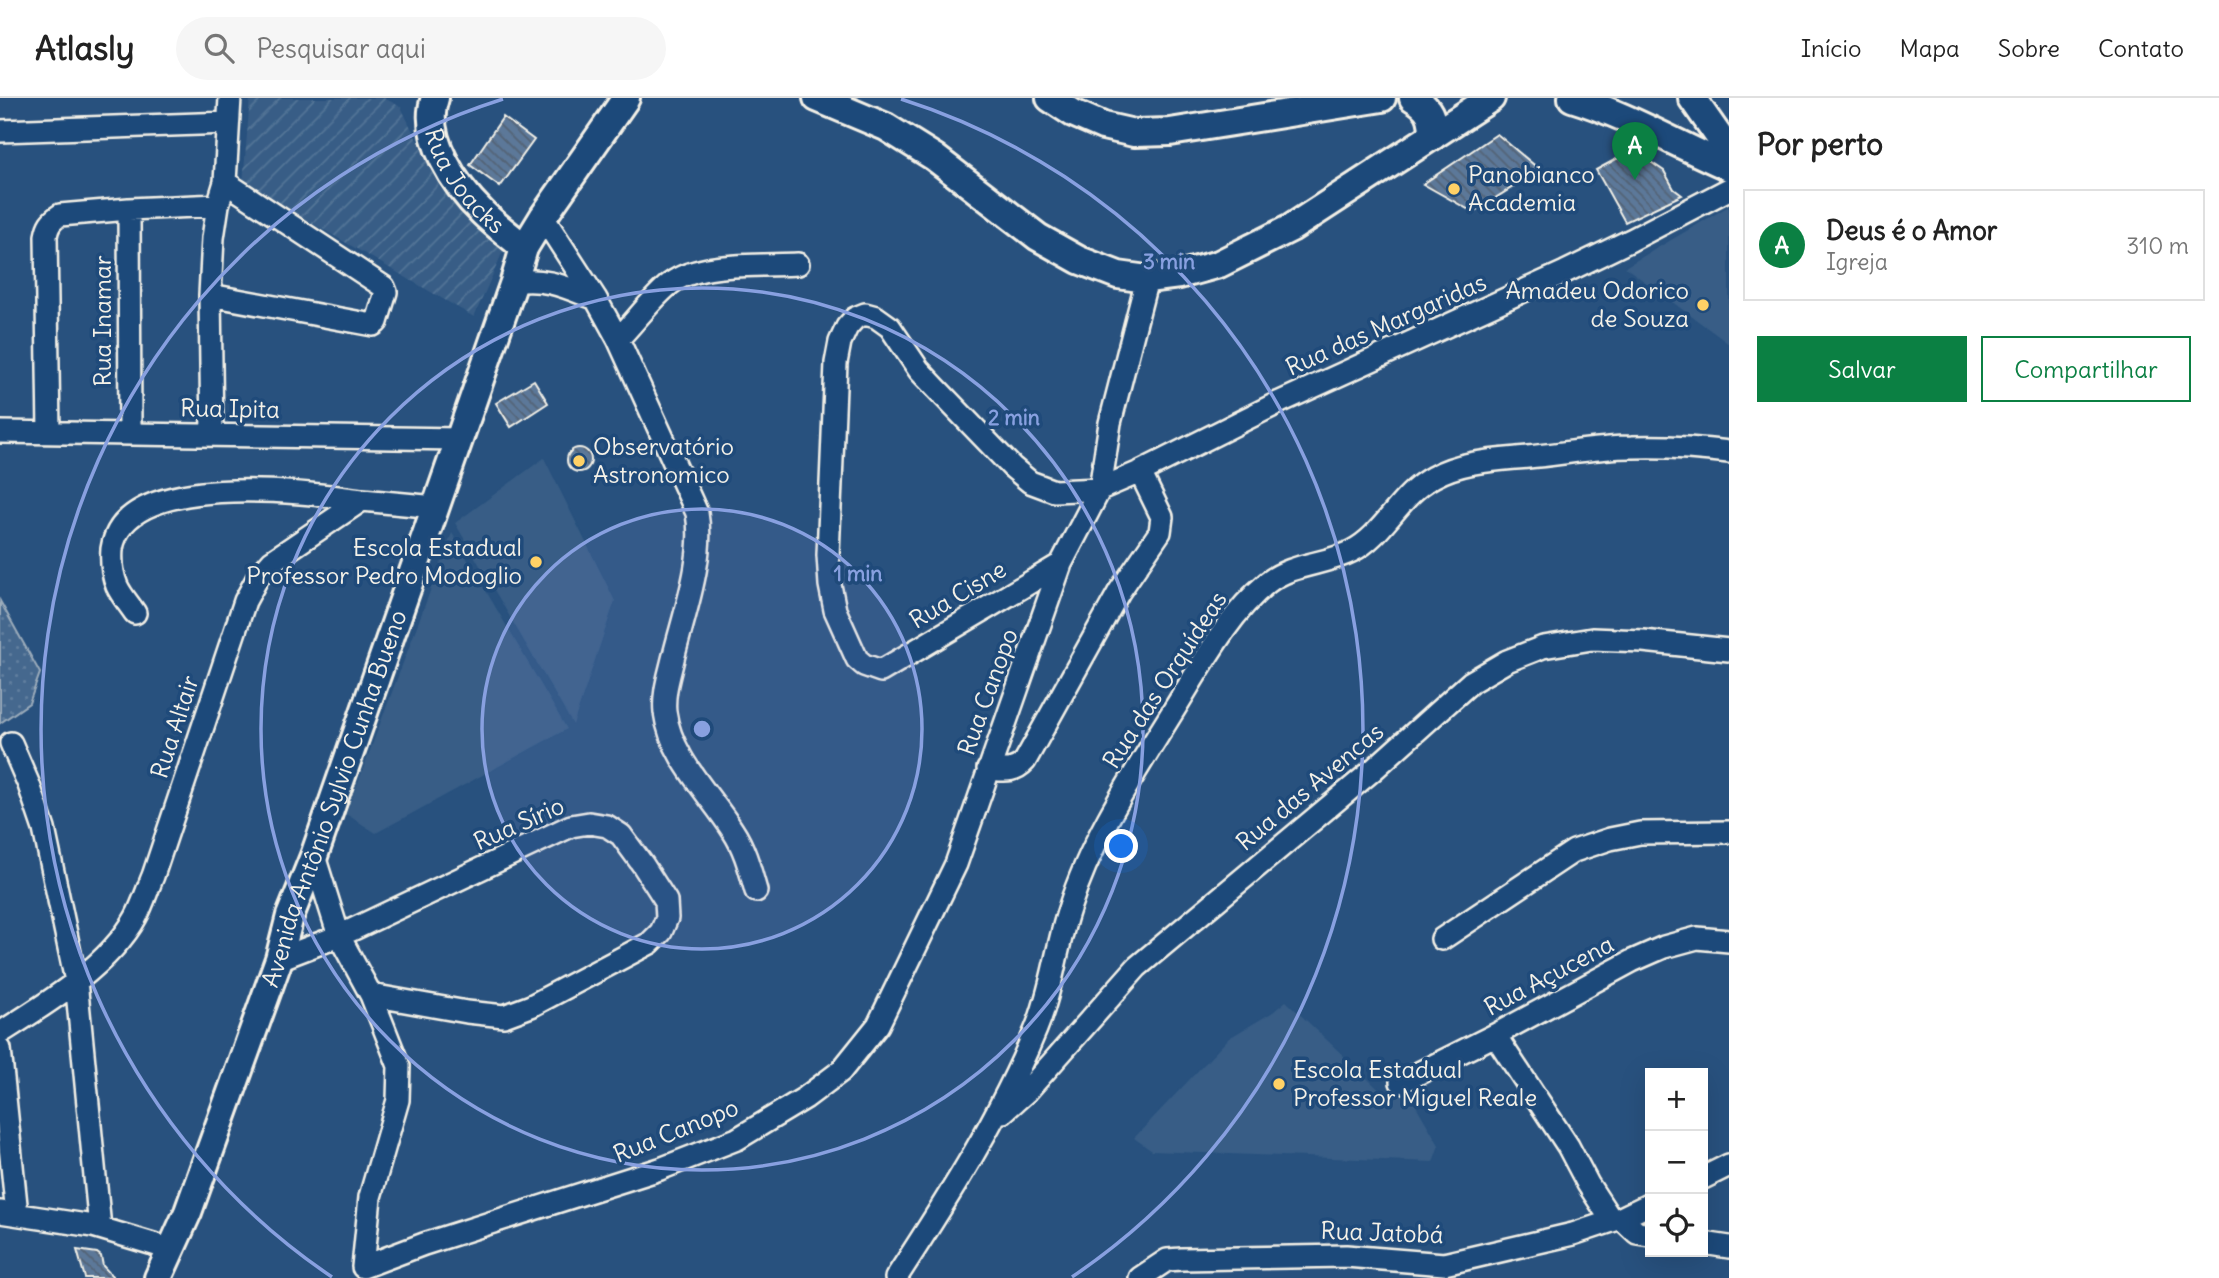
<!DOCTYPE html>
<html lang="pt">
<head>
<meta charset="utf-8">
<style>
	:root { --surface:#fff; --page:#f6f6f6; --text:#222; --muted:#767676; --line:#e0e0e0; --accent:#0b8043 }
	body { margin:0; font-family:Delius,sans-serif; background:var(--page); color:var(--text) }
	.controls { position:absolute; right:21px; bottom:21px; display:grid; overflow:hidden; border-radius:0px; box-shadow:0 7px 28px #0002 }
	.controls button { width:63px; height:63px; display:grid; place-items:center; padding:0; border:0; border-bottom:2px solid var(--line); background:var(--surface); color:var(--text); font:35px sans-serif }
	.you { position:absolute; left:1122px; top:749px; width:24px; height:24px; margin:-18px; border:5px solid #fff; border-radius:50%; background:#1a73e8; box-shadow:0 0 0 10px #1a73e833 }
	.badge { display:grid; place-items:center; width:46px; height:46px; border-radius:50%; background:var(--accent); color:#fff; font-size:23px; font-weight:700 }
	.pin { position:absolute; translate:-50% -58px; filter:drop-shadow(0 2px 4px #0008) }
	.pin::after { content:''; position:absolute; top:37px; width:24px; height:21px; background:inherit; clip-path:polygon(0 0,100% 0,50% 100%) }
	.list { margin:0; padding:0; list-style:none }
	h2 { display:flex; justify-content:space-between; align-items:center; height:91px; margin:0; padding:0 28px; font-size:30px }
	h2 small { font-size:23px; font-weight:400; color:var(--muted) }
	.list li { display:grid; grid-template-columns:46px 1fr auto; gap:21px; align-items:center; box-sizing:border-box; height:112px; margin:0 14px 14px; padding:0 14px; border:2px solid var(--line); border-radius:0px }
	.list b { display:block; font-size:26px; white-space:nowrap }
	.list p { margin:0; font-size:23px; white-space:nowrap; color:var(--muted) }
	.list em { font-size:23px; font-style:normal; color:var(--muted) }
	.actions { display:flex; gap:14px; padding:21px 28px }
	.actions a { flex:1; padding:16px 0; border:2px solid var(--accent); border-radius:0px; text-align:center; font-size:24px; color:var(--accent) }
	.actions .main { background:var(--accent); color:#fff }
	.icon { flex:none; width:38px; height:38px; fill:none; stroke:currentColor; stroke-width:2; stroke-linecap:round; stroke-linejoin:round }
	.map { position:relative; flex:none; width:1729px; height:1180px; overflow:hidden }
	header { display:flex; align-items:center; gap:42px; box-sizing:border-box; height:98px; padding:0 35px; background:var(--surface); border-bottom:2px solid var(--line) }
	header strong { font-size:33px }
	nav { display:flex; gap:38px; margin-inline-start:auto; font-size:24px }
	.search { width:490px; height:63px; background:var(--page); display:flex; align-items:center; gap:18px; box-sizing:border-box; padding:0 24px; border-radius:38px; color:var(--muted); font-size:26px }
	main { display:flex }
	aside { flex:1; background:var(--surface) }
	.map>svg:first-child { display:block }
	.built { fill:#375d86 }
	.industrial { fill:url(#industrial-furrows) }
	.green { fill:url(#green-dots); stroke:#9cacbb; stroke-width:2 }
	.building { fill:url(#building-back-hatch); stroke:#f4f1e8; stroke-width:2 }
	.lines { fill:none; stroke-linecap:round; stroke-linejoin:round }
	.minor-casing { stroke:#f4f1e8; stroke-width:26 }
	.major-casing { stroke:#f4f1e8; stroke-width:32 }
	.minor { stroke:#1f4a7a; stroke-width:21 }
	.major { stroke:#1f4a7a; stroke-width:26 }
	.ring { fill:none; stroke:#88a0e0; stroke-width:3.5 }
	.poi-dot { fill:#ffd166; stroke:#1f4a7a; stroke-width:2.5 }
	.labels { text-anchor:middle; stroke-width:7; stroke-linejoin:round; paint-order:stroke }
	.poi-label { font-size:24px; fill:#f4f1e8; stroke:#1f4a7a; text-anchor:start }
	.street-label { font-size:24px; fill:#f4f1e8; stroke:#1f4a7a }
	.centre { fill:#88a0e0; stroke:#1f4a7a; stroke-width:3.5 }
	.ring-label { font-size:21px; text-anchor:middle; font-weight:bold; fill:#88a0e0; stroke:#1f4a7a; stroke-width:7; stroke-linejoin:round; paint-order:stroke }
</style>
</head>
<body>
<header>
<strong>Atlasly</strong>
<div class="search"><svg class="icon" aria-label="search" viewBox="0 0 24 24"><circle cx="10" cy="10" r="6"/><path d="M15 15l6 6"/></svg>Pesquisar aqui</div>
<nav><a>Início</a><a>Mapa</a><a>Sobre</a><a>Contato</a></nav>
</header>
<main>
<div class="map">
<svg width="1729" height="1180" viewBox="0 0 1729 1180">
	<defs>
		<pattern id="industrial-furrows" width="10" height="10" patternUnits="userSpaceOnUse" patternTransform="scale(1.75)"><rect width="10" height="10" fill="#375d86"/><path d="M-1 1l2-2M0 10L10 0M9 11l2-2" fill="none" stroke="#557597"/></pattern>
		<pattern id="green-dots" width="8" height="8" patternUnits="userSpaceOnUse" patternTransform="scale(1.75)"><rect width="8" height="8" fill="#45688e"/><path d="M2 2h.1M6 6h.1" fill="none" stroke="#607e9e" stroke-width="1.8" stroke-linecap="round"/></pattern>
		<pattern id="building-back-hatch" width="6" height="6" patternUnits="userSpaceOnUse" patternTransform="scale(1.75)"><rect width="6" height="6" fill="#5b7899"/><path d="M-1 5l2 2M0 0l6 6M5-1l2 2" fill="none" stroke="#536274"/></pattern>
	</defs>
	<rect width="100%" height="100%" fill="#28517e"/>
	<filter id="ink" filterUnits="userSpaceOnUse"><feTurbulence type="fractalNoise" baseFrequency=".0143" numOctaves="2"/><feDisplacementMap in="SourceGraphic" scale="14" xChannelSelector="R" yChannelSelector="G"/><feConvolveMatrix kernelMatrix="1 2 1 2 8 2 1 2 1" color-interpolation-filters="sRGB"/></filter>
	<g filter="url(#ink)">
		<!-- built -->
		<path class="built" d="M1729 108V246L1625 169Z
			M544 360 615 503 573 627 455 425Z
			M452 435 567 631 376 735 346 716Z
			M1286 903 1391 1003 1408 994 1439 1047 1433 1064 1152 1053 1134 1040 1229 940 1273 914Z"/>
		<!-- industrial -->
		<path class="industrial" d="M250 0H384L401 9 440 90 504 151 474 219 243 85Z"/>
		<!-- green -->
		<path class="green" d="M0 503 40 575 29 605 0 625Z"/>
		<!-- building -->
		<path class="building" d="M503 19 534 42 500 89 470 67Z
			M1497 36 1540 72 1473 114 1423 86Z
			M1633 52 1664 73 1674 91 1682 97 1625 124 1596 72Z
			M534 282 548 305 511 329 496 305Z
			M567 362a12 12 0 1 1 24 0a12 12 0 1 1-24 0Z
			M77 1152 97 1155 101 1158 103 1168 114 1180H85Z"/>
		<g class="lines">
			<!-- minor casing -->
			<g class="minor-casing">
				<path id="minor" d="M0 33 228 25
					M129 111 130 335
					M543 119 596 201 618 241 697 415C705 460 684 516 673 561 669 578 663 596 665 614 671 660 709 695 733 733 745 751 750 772 756 793
					M514 184C547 179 567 190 596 201
					M210 197 373 227 377 224 386 194 384 189 225 84
					M618 241C633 226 654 198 670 186 699 163 762 168 798 166
					M0 334 460 341
					M49 334 46 138C48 127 51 123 60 117L129 111 218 107
					M212 337 210 197 213 140 218 107 225 84 230 0
					M1061 466 881 573 864 567 857 561 835 512 830 487 828 457 836 265 840 244 847 229 855 220 865 216 876 219 890 229 919 272 936 290 1012 369 1030 384 1054 393 1100 391 1140 374 1280 304 1565 174 1631 142 1729 91
					M135 515C129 506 121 497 117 488 112 476 111 464 112 451 124 371 305 394 362 402
					M11 645 29 687 44 731 76 883 100 1130
					M988 671C1004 672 1014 675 1025 663L1119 494 1160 434 1162 419 1140 374
					M314 758 339 838 371 897 399 968 398 1002 370 1099 363 1169 424 1146 660 1071 737 1041 805 1000 841 973 878 927 956 766 1061 466 1100 391 1110 325 1147 181
					M1442 841 1574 753 1610 741 1640 735 1729 734
					M279 861 339 838 571 728 589 725 607 728 621 737 643 767 666 803 667 820 661 834 650 845 531 908 504 918 467 914 371 897
					M0 935C46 906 109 868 136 819 143 806 147 792 153 778L245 503 258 479 272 463 362 402 436 409
					M1495 937 1568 1048 1588 1086 1612 1123
					M0 951 17 1116
					M1401 984 1495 937 1632 863 1664 849 1697 840 1729 843
					M1003 1014 1028 992 1137 869 1373 672 1471 584 1507 563 1543 549 1592 541 1643 543 1729 552
					M1703 1080 1729 1067
					M0 1114 93 1128 170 1151
					M1621 1120 1637 1135 1650 1137
					M1703 1145 1729 1149
					M896 1180C948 1100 1000 1019 1036 931 1052 893 1056 850 1069 811 1092 738 1135 675 1175 610 1202 567 1227 518 1267 485 1292 465 1325 467 1352 453 1384 437 1399 397 1433 379 1461 363 1497 362 1528 359 1562 356 1597 349 1632 349 1664 348 1697 350 1729 354
					M1140 1180 1167 1162 1182 1161 1346 1158 1444 1166 1573 1136 1621 1120 1650 1106"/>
			</g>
			<!-- major casing -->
			<g class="major-casing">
				<g id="major">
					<path id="s1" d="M435 0C421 38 456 89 483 115 495 127 511 138 524 150"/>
					<path d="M817 0 886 29 934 59 1038 139 1079 162 1118 177 1147 181 1179 177 1219 166 1291 130 1491 0"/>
					<path d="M1050 0 1073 15 1103 28 1134 35 1170 34 1382 0"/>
					<path d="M1413 0C1430 10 1433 19 1433 38"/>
					<path d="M1572 0C1627 17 1676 46 1729 69"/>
					<path d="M1692 0 1729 53"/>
					<path id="s2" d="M158 1180 188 1114 279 861 290 818 314 758 514 184 524 150 543 119 626 0"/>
				</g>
			</g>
			<!-- minor -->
			<use href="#minor" class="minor"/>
			<!-- major -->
			<use href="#major" class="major"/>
		</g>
	</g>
	<!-- distance rings -->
	<circle cx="702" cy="631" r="220" fill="#88a0e0" fill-opacity=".12"/>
	<g class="ring">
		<circle cx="702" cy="631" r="220"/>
		<circle cx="702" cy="631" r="441"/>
		<path d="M332 1179A661 661 0 0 1 503 1M901 1A661 661 0 0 1 1072 1179"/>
	</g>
	<!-- markers -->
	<g class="poi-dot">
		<circle cx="1454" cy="91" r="7"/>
		<circle cx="1703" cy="207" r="7"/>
		<circle cx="579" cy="363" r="7"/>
		<circle cx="536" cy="464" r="7"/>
		<circle cx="1279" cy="986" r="7"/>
	</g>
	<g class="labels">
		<!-- poi labels -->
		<g class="poi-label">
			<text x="1468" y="85">Panobianco<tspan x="1468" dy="28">Academia</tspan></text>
			<text x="1689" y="201" text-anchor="end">Amadeu Odorico<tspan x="1689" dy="28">de Souza</tspan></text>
			<text x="593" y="357">Observatório<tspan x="593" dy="28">Astronomico</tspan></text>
			<text x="522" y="458" text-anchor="end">Escola Estadual<tspan x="522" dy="28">Professor Pedro Modoglio</tspan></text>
			<text x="1293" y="980">Escola Estadual<tspan x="1293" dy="28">Professor Miguel Reale</tspan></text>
		</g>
		<!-- street labels -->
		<g class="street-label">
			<text dy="8" stroke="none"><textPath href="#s1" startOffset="93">Rua Joacks</textPath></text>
			<text transform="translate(103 223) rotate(-90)" y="8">Rua Inamar</text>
			<text transform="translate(1386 227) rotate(-24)" y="8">Rua das Margaridas</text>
			<text transform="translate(230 311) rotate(1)" y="8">Rua Ipita</text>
			<text transform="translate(958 497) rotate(-31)" y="8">Rua Cisne</text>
			<text transform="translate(1165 582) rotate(-57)" y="8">Rua das Orquídeas</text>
			<text transform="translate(988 594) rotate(-70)" y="8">Rua Canopo</text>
			<text transform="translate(175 629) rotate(-72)" y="8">Rua Altair</text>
			<text transform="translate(1310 689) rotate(-40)" y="8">Rua das Avencas</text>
			<text dy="8" stroke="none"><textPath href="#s2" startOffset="511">Avenida Antônio Sylvio Cunha Bueno</textPath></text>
			<text transform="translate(519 726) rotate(-24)" y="8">Rua Sírio</text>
			<text transform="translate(1549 878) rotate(-28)" y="8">Rua Açucena</text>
			<text transform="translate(676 1033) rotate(-22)" y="8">Rua Canopo</text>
			<text transform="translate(1382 1135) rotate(2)" y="8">Rua Jatobá</text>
		</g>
	</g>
	<circle cx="702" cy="631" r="10" class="centre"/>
	<g class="ring-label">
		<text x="1169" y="171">3 min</text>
		<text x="1014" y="327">2 min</text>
		<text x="858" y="483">1 min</text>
	</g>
</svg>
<div class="controls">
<button>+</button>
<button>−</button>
<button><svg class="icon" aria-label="locate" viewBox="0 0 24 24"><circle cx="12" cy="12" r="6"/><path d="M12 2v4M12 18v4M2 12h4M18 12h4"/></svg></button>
</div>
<div class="you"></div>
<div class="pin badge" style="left:1635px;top:82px">A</div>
</div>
<aside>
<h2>Por perto<small></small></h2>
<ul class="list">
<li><span class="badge">A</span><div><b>Deus é o Amor</b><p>Igreja</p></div><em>310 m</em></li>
</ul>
<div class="actions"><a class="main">Salvar</a><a>Compartilhar</a></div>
</aside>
</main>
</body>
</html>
